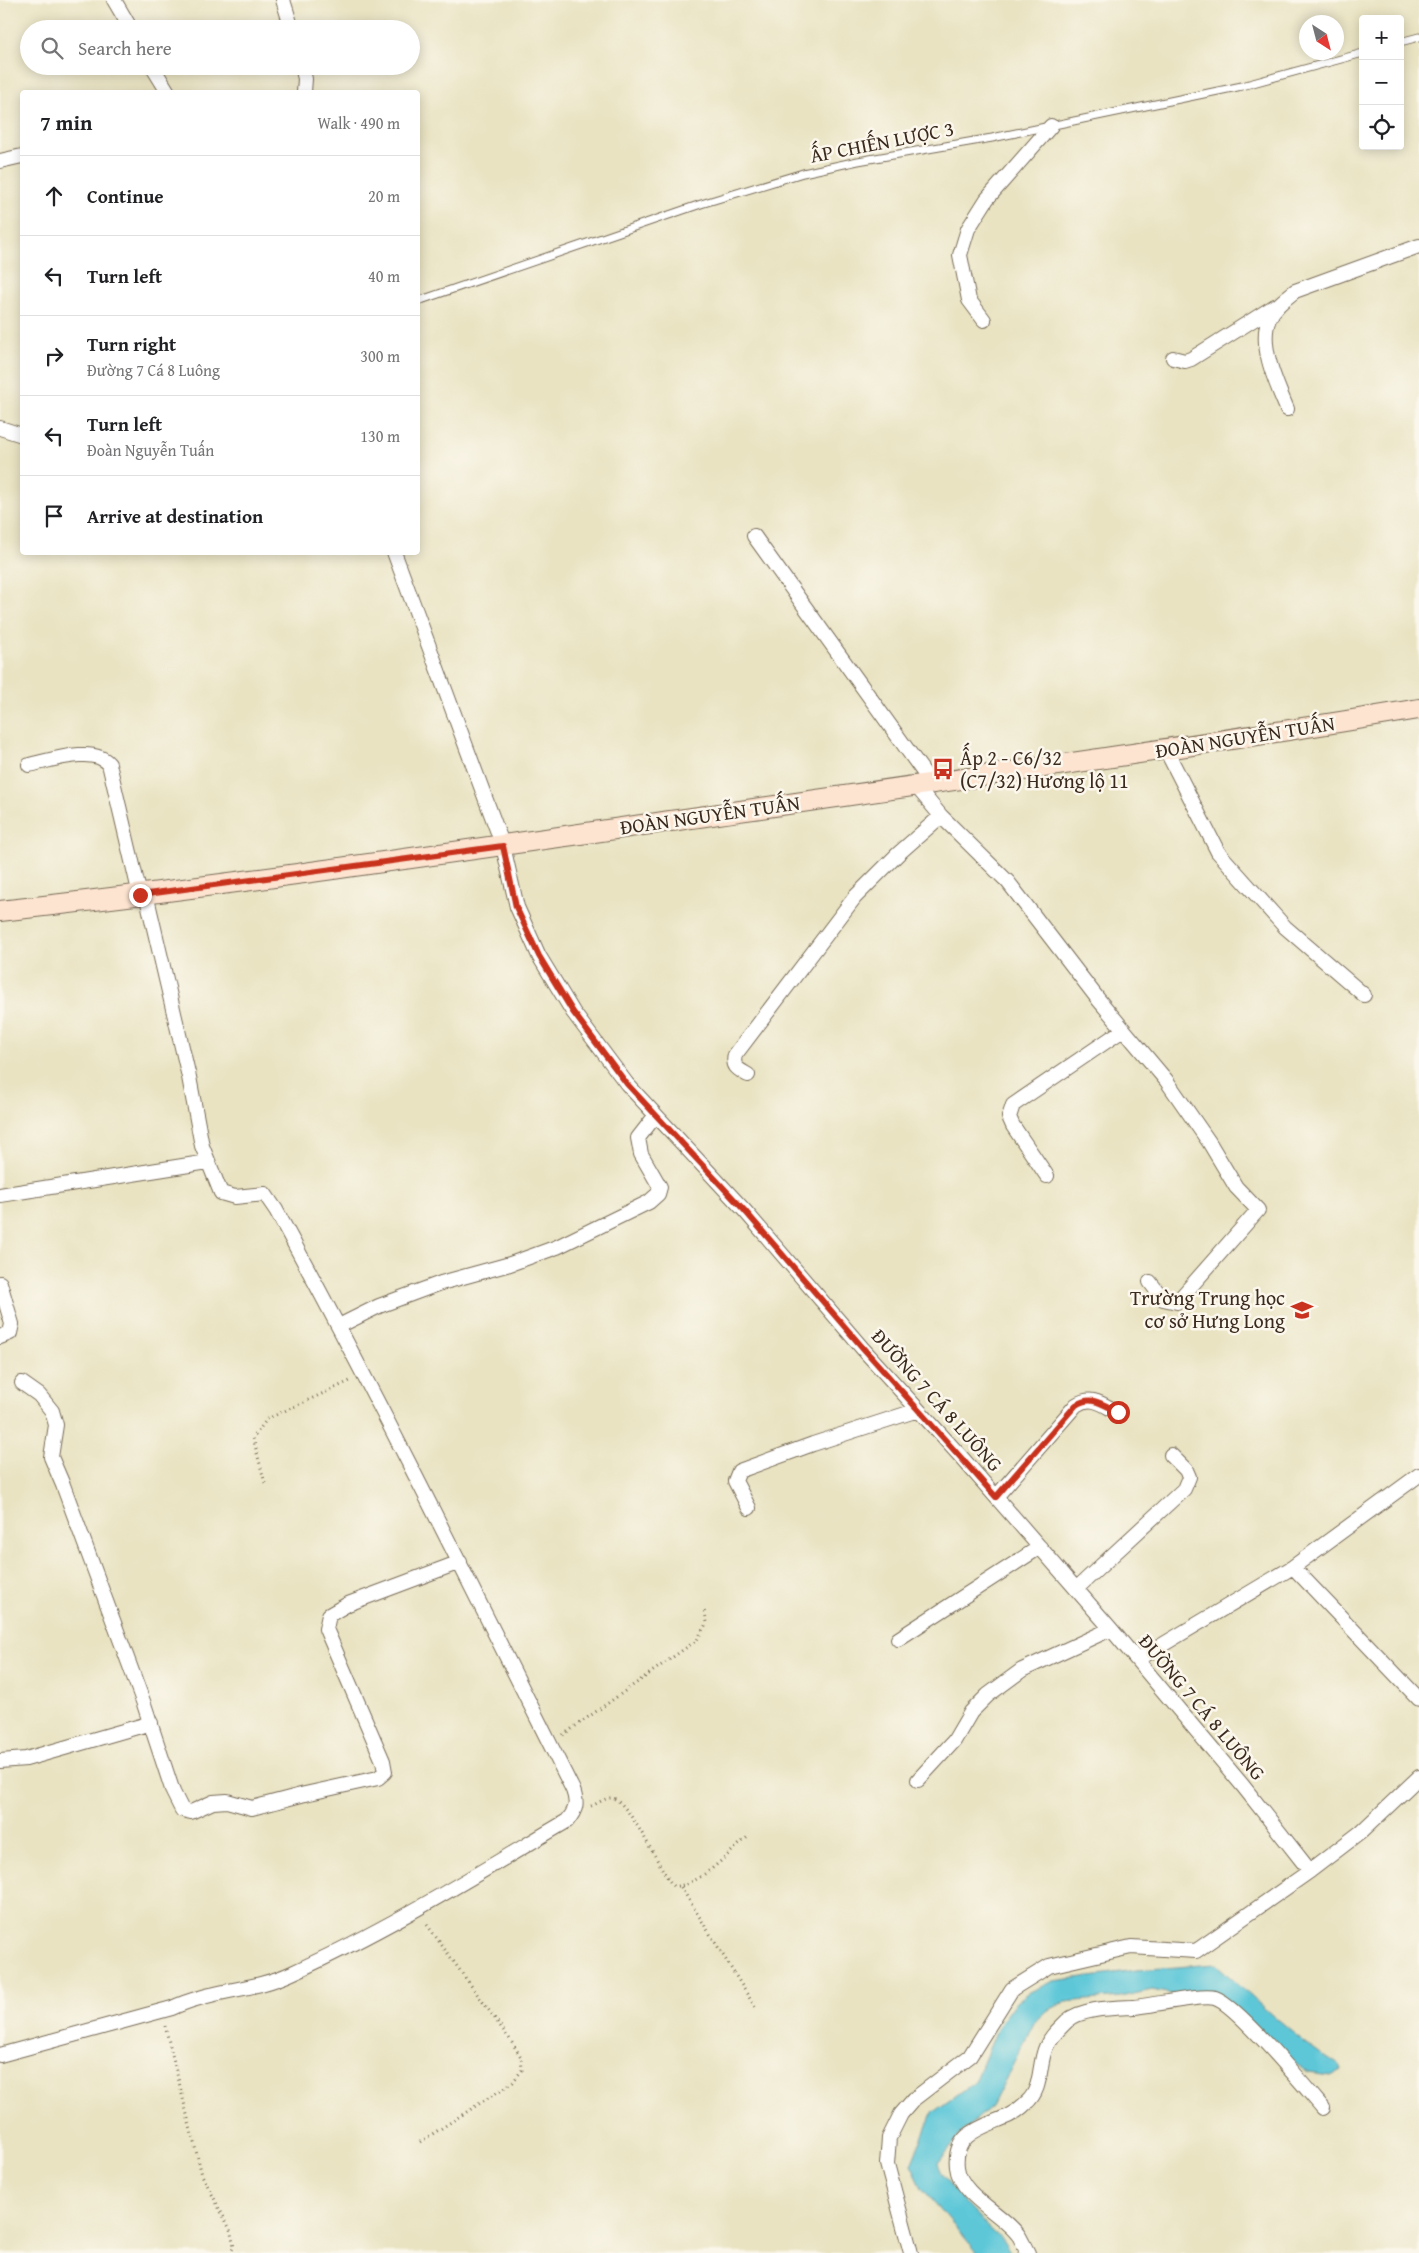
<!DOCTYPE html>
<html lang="en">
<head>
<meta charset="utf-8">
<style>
	:root { --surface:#fff; --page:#f6f6f6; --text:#202124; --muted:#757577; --line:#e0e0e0 }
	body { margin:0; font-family:"Gentium Book Plus",serif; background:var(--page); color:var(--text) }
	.controls { position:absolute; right:15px; top:15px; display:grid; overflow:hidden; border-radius:5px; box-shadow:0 2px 12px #0003 }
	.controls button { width:45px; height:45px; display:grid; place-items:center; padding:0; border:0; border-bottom:1px solid var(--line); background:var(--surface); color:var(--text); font:25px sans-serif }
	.compass { position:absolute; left:1299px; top:15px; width:45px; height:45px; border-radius:50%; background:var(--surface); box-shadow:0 2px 12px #0003; rotate:144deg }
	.stop { position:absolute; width:15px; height:15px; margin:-11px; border:4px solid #c8321e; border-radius:50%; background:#fff }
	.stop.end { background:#c8321e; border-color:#fff; box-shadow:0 1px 5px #0008 }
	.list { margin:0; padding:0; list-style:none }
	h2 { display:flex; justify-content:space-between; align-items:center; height:65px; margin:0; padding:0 20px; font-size:21px }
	h2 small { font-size:16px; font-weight:400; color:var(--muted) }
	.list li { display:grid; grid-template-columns:32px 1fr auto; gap:15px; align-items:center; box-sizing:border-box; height:80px; padding:0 20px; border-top:1px solid var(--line) }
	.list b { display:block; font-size:19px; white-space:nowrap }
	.list p { margin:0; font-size:16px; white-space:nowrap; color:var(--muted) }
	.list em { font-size:16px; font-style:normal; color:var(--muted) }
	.icon { flex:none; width:28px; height:28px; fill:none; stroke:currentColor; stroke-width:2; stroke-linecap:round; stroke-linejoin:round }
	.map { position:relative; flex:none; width:1419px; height:2253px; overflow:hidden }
	.search { position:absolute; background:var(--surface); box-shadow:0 2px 12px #0003; left:20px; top:20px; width:400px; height:55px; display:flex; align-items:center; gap:12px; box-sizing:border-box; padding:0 18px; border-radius:28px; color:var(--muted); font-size:19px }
	.panel { position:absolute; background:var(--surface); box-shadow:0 2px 12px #0003; left:20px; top:90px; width:400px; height:465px; border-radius:5px }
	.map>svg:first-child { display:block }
	.water { fill:#5dc7d8; stroke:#4c787b }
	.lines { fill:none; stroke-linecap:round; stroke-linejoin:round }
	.service-casing { stroke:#786b57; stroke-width:9 }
	.minor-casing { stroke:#786b57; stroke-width:16 }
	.secondary-casing { stroke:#786b57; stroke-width:22 }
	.path { stroke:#786b57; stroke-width:3; stroke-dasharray:1 4; stroke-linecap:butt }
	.service { stroke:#fff; stroke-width:7 }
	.minor { stroke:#fff; stroke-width:14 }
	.secondary { stroke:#fde4d1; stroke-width:20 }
	.route { stroke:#c8321e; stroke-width:6 }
	.labels { text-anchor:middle; stroke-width:5; stroke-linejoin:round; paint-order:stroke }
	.street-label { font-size:20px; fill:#3b2a1e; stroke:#fbf7ec }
	.poi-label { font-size:20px; fill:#3b2a1e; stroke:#fbf7ec; text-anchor:start }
</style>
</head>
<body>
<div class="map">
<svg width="1419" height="2253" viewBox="0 0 1419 2253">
	<rect width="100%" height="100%" fill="#fbf7ec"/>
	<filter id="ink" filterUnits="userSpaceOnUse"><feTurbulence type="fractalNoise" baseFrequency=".02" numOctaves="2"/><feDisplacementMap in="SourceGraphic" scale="10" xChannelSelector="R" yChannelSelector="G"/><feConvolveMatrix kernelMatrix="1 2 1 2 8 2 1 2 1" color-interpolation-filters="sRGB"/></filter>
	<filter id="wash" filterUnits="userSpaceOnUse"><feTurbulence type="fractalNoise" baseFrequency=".0096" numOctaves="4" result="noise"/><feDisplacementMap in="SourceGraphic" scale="20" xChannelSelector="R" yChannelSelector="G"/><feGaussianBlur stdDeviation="1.12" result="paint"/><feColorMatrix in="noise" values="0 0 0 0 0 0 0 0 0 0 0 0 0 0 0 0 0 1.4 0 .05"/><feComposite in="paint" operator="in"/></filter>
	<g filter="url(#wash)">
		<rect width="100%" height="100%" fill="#e9e3c2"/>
		<!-- water -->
		<path class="water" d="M1216 1964C1256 2001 1293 2037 1339 2066L1341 2070 1330 2076 1308 2073 1272 2044 1235 2007 1152 1990 1120 1997 1065 2002 1045 2012 1035 2021 992 2106 964 2130 938 2163C944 2187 988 2225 1006 2245L1011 2253H978L922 2188 911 2165 932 2113 975 2082 998 2027 1017 2001 1030 1992 1053 1981 1136 1970Z"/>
	</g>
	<g filter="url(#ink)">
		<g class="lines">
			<!-- service casing -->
			<g class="service-casing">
				<path id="service" d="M1400 42 1419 37
					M418 301 701 204 803 173 858 161 992 138 1242 86 1363 53"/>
			</g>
			<!-- minor casing -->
			<g class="minor-casing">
				<path id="minor" d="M114 0 131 29
					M283 0 292 29
					M152 66 168 92
					M302 66 305 79 304 92
					M0 161 22 156
					M984 320 969 300 960 255 968 229 987 199 1051 126
					M1173 358 1185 361 1191 359 1275 306
					M1287 409C1277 385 1258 345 1269 319 1274 307 1285 299 1295 291L1419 246
					M0 428 22 435
					M754 536 932 784
					M394 552 503 846 517 907 539 956 573 1012 627 1084 745 1211 863 1349 963 1459 1111 1629 1243 1786 1310 1871
					M1166 750 1218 852 1285 927 1364 995
					M29 765C49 761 94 745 109 764L140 895
					M916 786 941 816 1008 882 1098 999 1166 1080 1209 1142 1236 1187 1258 1210 1177 1302 1163 1299 1150 1282
					M748 1075C738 1069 732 1067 735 1055L855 897 898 854 941 816
					M1047 1176 1013 1126 1009 1117 1013 1105 1123 1030
					M0 1195 208 1162
					M0 1283 12 1324 10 1333 0 1337
					M339 1326 379 1306 441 1283 510 1264 557 1247 649 1202 658 1194 660 1187 641 1154 638 1138 656 1115
					M22 1383 39 1395 52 1411 56 1425 51 1457 63 1485 144 1704 173 1792 182 1810 191 1812 213 1802 227 1801 252 1808 305 1794 378 1778 385 1772 383 1761 326 1629 329 1615 348 1604 460 1562
					M996 1497 1076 1405C1092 1395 1102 1404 1117 1412
					M749 1508 735 1481 739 1471 813 1444 918 1410
					M1293 1567 1419 1699
					M1076 1589 1184 1489 1189 1477 1186 1470 1171 1455
					M898 1639 1040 1547
					M1137 1660 1293 1567 1419 1475
					M0 1761 26 1759 151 1723
					M918 1780 954 1741 971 1712 988 1695 1022 1670 1111 1629
					M0 2055 172 2008C209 1990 254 1991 292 1973 387 1930 477 1874 567 1821 576 1810 578 1804 573 1790 476 1596 380 1401 276 1210L265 1194 235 1197 221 1193 202 1146 189 1077 146 894
					M911 2253 887 2164 889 2138 901 2114 914 2099 970 2056 1012 1989 1049 1966 1131 1947 1196 1951 1310 1871 1361 1832 1419 1777
					M1028 2253C1025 2248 1022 2241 1019 2236 1004 2214 960 2196 957 2167 953 2132 984 2127 1008 2116 1014 2113 1021 2108 1026 2103 1043 2089 1038 2065 1046 2047 1050 2037 1059 2029 1067 2021 1081 2008 1114 2008 1133 2007 1150 2006 1202 1994 1215 1998 1236 2004 1306 2088 1323 2108"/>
			</g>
			<!-- secondary casing -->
			<g class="secondary-casing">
				<path id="secondary" d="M0 911C227 886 452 852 678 820 925 784 1173 750 1419 709"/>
			</g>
			<!-- path -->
			<path class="path" d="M265 1483 253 1438 267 1419 350 1381
				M563 1735 697 1640 707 1622 704 1610
				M591 1806C597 1804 606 1797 612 1798 628 1799 661 1871 673 1886 698 1888 729 1852 749 1836
				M681 1887 755 2007
				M165 2026 202 2175 230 2229 234 2247 230 2253
				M420 2142 513 2082 522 2070 521 2057 509 2038 425 1922"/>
			<!-- service -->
			<use href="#service" class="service"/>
			<!-- minor -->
			<use href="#minor" class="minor"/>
			<!-- secondary -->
			<use href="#secondary" class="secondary"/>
		</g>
	</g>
	<g class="lines" filter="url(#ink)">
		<!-- route -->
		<path class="route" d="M140 895 503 846 516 907 539 956 573 1012 627 1084 745 1211 863 1348 996 1497 1076 1405C1092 1395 1102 1404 1118 1412"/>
	</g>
	<!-- icons -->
	<defs>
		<g id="bus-bare" transform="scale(1.725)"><path d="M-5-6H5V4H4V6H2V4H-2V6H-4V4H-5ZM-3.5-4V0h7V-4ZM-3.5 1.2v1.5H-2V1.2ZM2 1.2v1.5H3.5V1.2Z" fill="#c8321e" stroke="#fbf7ec" stroke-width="2.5" paint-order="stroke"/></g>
		<g id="school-bare" transform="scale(1.725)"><path d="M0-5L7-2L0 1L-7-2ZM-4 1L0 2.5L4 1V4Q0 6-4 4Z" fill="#c8321e" stroke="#fbf7ec" stroke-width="2.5" paint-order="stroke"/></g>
	</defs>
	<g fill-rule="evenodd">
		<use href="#bus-bare" x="943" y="769"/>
		<use href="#school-bare" x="1302" y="1310"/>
	</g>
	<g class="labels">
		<!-- street labels -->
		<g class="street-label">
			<text transform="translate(882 142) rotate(-11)" y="7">ẤP CHIẾN LƯỢC 3</text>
			<text transform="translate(1245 737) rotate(-9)" y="7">ĐOÀN NGUYỄN TUẤN</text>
			<text transform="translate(710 815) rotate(-8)" y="7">ĐOÀN NGUYỄN TUẤN</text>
			<text transform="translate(937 1400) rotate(48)" y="7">ĐƯỜNG 7 CÁ 8 LUÔNG</text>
			<text transform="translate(1202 1707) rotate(50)" y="7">ĐƯỜNG 7 CÁ 8 LUÔNG</text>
		</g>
		<!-- poi labels -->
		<g class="poi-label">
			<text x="960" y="765">Ấp 2 - C6/32<tspan x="960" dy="23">(C7/32) Hương lộ 11</tspan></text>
			<text x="1285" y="1305" text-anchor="end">Trường Trung học<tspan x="1285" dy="23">cơ sở Hưng Long</tspan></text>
		</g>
	</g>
</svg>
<div class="controls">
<button>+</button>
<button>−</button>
<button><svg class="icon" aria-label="locate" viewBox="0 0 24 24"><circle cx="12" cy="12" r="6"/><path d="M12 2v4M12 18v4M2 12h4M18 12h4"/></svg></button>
</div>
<svg class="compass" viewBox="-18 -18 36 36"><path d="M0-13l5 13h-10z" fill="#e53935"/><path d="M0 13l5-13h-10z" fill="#757577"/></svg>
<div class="stop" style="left:1118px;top:1412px"></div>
<div class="stop end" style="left:140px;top:895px"></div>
<div class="search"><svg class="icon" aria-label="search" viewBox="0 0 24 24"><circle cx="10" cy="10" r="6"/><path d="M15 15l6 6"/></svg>Search here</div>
<section class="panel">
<h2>7 min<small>Walk · 490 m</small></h2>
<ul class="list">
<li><svg class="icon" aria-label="ahead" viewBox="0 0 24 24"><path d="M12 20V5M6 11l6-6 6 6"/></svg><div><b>Continue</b></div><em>20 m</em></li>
<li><svg class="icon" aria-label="left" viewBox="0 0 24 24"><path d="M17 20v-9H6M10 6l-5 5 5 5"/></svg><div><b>Turn left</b></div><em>40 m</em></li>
<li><svg class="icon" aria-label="right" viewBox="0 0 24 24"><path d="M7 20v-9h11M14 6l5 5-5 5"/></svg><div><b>Turn right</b><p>Đường 7 Cá 8 Luông</p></div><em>300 m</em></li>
<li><svg class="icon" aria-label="left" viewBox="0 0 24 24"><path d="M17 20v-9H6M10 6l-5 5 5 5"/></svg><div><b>Turn left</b><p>Đoàn Nguyễn Tuấn</p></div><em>130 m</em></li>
<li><svg class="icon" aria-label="arrive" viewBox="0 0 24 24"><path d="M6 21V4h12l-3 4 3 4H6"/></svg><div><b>Arrive at destination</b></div></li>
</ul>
</section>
</div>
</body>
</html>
